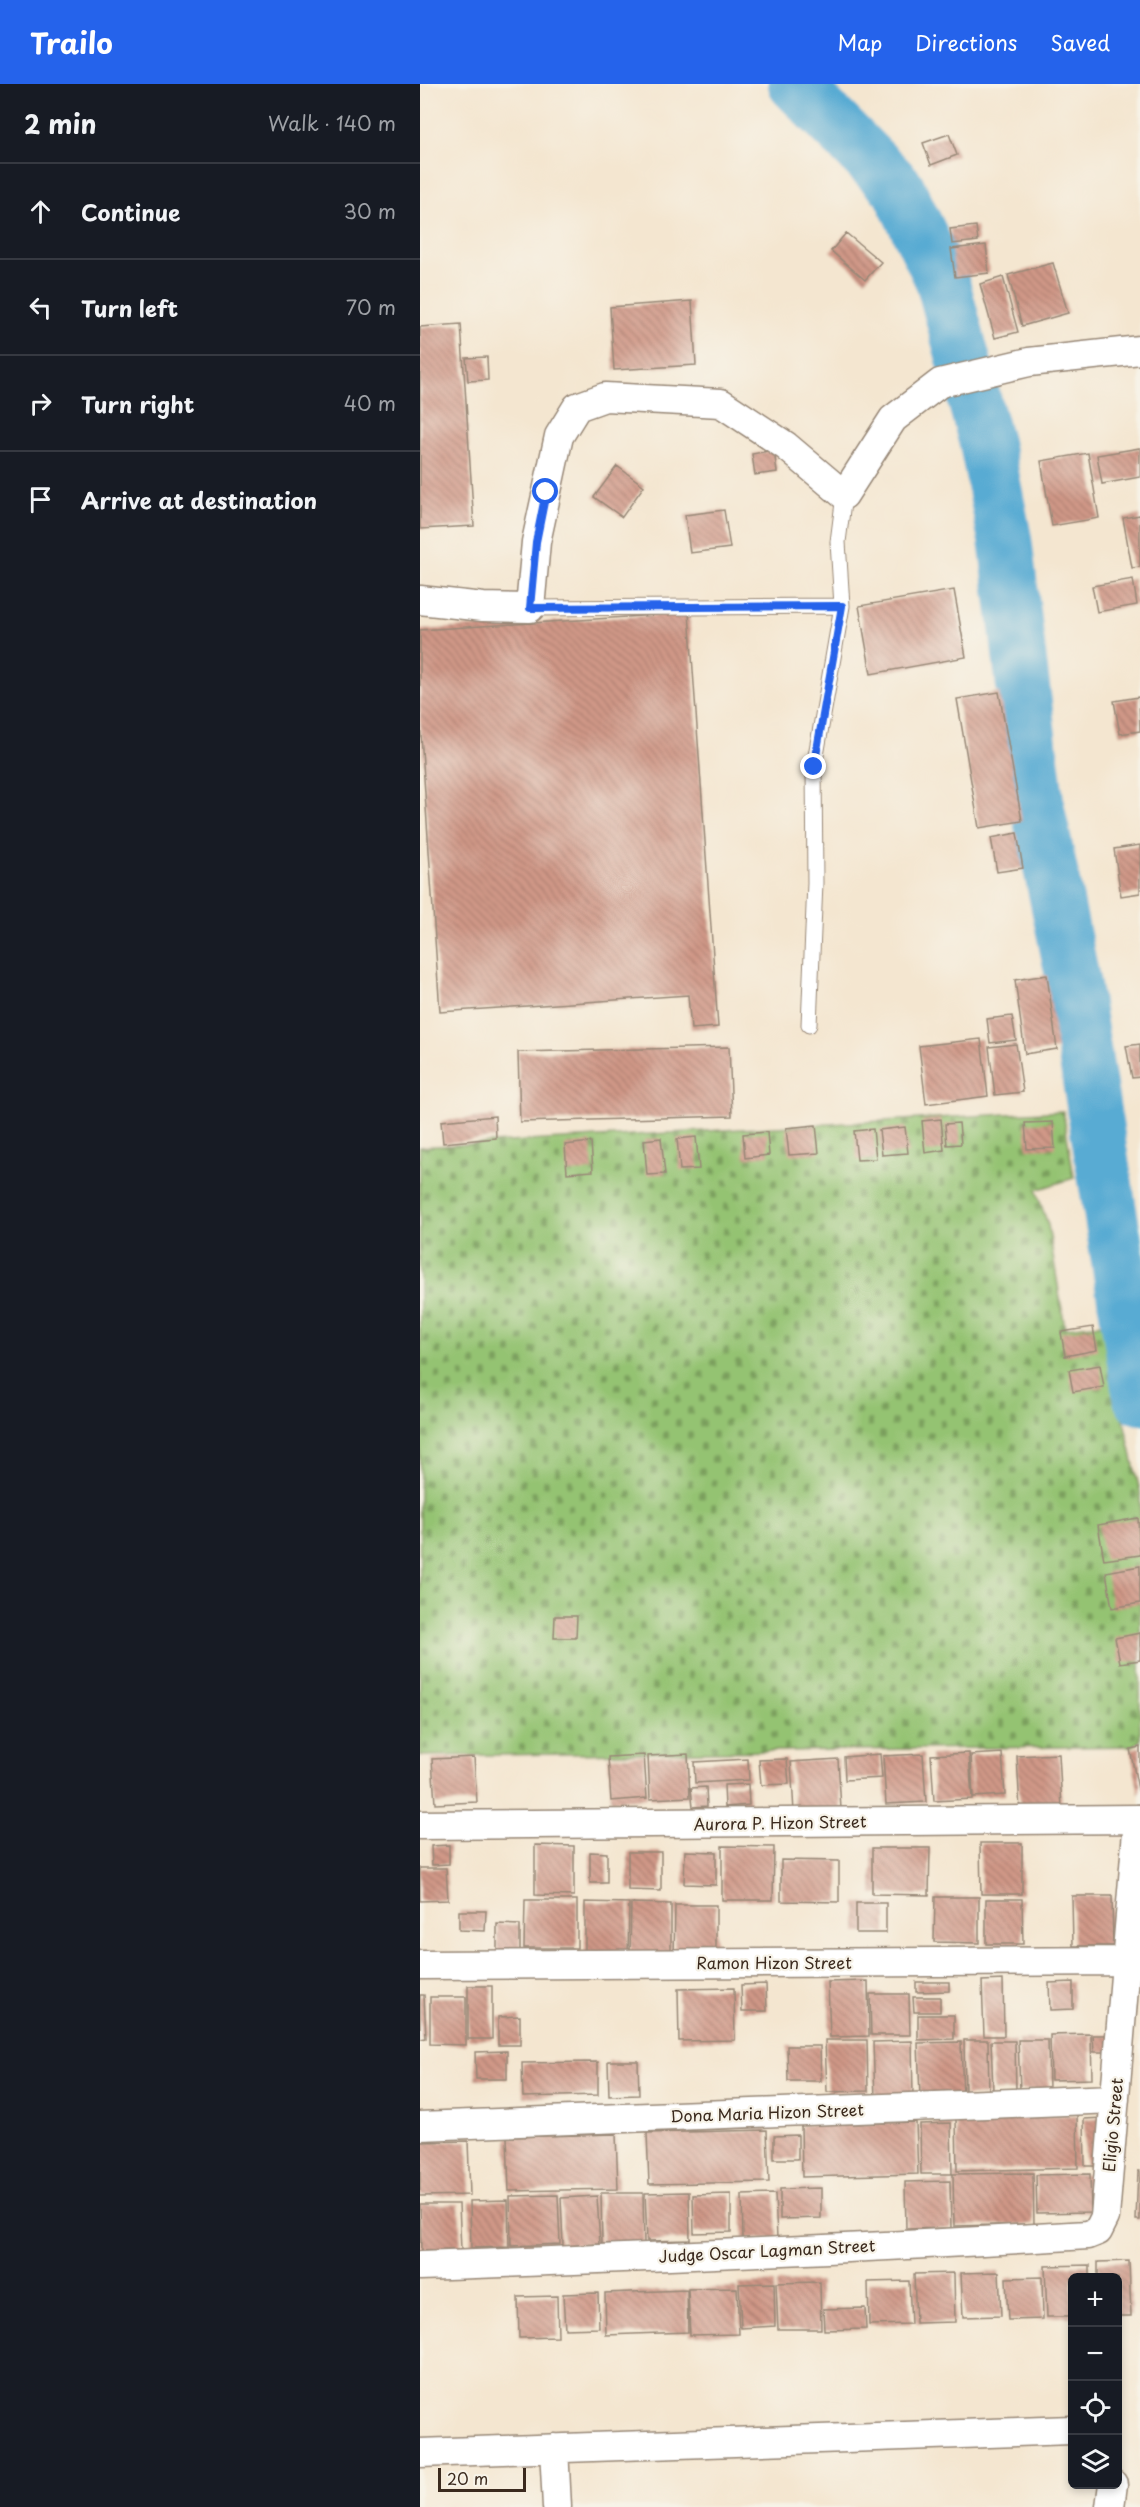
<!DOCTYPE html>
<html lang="en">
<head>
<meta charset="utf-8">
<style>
	:root { --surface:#171b24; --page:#242831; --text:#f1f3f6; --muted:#9ea1a6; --line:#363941; --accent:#2563eb }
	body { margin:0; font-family:"Playpen Sans",sans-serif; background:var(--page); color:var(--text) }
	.controls { position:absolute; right:18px; bottom:18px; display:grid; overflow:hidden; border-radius:9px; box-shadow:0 3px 9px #0003 }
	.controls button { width:54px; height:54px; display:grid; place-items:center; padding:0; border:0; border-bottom:2px solid var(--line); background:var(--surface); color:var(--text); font:30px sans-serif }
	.scale { position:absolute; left:18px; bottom:15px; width:88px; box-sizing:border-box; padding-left:6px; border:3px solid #3b2a1e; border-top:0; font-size:16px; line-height:21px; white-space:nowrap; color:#3b2a1e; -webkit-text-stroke:4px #f7f3e8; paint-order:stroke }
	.stop { position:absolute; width:18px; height:18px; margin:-14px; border:4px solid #2563eb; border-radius:50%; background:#fff }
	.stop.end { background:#2563eb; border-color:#fff; box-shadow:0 2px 6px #0008 }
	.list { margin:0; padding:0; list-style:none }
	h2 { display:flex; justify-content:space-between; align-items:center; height:78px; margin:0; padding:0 24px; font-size:26px }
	h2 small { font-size:20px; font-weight:400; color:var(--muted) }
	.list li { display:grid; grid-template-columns:39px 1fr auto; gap:18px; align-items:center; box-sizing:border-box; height:96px; padding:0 24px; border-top:2px solid var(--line) }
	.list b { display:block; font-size:22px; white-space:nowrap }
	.list em { font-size:20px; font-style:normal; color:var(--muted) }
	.icon { flex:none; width:33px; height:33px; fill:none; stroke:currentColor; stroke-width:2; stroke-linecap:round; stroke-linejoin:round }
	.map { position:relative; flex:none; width:720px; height:2423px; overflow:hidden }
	header { display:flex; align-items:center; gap:36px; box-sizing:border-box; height:84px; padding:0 30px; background:var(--accent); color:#fff }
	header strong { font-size:28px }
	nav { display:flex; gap:33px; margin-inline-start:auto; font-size:21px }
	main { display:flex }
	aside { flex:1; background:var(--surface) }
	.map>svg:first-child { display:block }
	.cemetery { fill:url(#cemetery-stones); stroke:#687648; stroke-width:1.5 }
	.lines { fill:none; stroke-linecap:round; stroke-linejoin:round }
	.river { stroke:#58abd3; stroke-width:54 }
	.building { fill:url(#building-back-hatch) }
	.service-casing { stroke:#988877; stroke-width:17 }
	.minor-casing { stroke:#988877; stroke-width:31 }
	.service { stroke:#fff; stroke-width:15 }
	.minor { stroke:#fff; stroke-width:28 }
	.route { stroke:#2563eb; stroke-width:8 }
	.labels { text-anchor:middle; stroke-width:4.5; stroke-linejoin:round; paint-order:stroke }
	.street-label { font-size:16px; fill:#3b2a1e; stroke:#f7f3e8 }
</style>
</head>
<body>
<header>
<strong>Trailo</strong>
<nav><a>Map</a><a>Directions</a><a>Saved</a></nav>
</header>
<main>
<aside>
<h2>2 min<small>Walk · 140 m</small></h2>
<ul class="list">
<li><svg class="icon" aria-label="ahead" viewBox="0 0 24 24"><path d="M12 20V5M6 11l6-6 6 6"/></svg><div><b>Continue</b></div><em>30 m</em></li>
<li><svg class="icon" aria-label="left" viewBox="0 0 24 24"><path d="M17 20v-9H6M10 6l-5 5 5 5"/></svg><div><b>Turn left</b></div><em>70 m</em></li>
<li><svg class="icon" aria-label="right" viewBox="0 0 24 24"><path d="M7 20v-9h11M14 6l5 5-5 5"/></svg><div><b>Turn right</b></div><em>40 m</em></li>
<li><svg class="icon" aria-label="arrive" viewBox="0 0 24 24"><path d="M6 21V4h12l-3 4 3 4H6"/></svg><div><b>Arrive at destination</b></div></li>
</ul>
</aside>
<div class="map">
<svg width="720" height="2423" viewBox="0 0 720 2423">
	<defs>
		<pattern id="cemetery-stones" width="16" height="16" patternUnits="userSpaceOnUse" patternTransform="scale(1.5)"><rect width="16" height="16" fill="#94c372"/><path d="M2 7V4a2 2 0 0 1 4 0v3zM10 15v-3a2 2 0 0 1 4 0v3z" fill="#7a9f5d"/></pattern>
		<pattern id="building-back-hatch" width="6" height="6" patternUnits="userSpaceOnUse" patternTransform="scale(1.5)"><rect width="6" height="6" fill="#d09887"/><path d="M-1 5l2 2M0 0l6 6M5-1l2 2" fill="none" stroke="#aa7c6e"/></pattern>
	</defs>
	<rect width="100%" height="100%" fill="#f7f3e8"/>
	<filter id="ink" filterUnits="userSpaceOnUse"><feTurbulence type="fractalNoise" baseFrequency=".0167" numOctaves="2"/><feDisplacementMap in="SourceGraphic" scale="12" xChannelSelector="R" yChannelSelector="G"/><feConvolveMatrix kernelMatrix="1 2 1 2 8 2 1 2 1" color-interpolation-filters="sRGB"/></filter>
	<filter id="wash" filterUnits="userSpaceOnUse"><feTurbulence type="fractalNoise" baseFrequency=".008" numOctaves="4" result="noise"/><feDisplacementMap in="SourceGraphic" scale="24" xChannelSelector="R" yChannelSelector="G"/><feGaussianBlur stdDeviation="1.35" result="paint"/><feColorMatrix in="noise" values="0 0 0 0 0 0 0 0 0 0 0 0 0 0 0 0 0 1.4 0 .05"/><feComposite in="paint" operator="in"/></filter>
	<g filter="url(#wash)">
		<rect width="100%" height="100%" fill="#f4e6d0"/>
		<!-- cemetery -->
		<path class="cemetery" d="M643 1027 654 1094 616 1106 628 1141 645 1244 682 1240 720 1408V1657L713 1662 0 1672V1063Z"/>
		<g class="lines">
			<!-- river -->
			<path class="river" d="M375 0 478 104 522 196 566 359 585 455 618 725 653 896 720 1314"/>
		</g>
		<g id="blocks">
			<!-- building -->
			<path class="building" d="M529 50 537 71 511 81 503 59Z
				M556 142 558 157 532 160 530 145Z
				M426 149 461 178 445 196 411 167Z
				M566 161 569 189 535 193 531 165Z
				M633 179 648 229 602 242 588 191Z
				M583 193 598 248 575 254 560 200Z
				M272 217 276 281 194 286 190 223Z
				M41 240 54 442 0 445V243Z
				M67 273 68 296 48 297 46 274Z
				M720 364V393L682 400 677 371Z
				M354 366 357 388 335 391 332 370Z
				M668 369 679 434 632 442 621 377Z
				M197 382 224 402 202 433 174 413Z
				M304 426 310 464 270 469 265 431Z
				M720 431V483L712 484 703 434Z
				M713 495 717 521 677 528 672 502Z
				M534 506 546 573 451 590 439 522Z
				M269 529 298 943 271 945 268 911 20 928 0 636V546Z
				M579 608 602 737 559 744 537 615Z
				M719 613 720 647 700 650 694 617Z
				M597 749 603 784 577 788 571 754Z
				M720 761V809L701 812 694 765Z
				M627 891 637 965 605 970 595 896Z
				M592 932 596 956 570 959 567 935Z
				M561 955 568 1012 506 1020 499 962Z
				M596 960 603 1008 575 1011 569 963Z
				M720 960V993L712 994 706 962Z
				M309 963 312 1032 100 1038 98 968Z
				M75 1032 76 1054 23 1059 21 1037Z
				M521 1035 524 1066 505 1069 502 1037Z
				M633 1038 635 1064 607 1065 605 1039Z
				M539 1039 541 1060 527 1061 525 1040Z
				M396 1041 399 1069 369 1071 366 1044Z
				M485 1043 488 1069 462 1071 459 1046Z
				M453 1045 456 1075 437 1076 434 1047Z
				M347 1048 349 1071 325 1074 323 1050Z
				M276 1053 279 1085 260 1086 257 1055Z
				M241 1054 245 1090 227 1091 224 1056Z
				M171 1058 173 1087 147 1089 145 1061Z
				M673 1243 677 1266 645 1272 641 1248Z
				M680 1281 684 1303 653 1308 649 1286Z
				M718 1434 720 1471 684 1476 678 1441Z
				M720 1482V1519L692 1524 686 1488Z
				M135 1532H157L156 1554H134Z
				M720 1549V1576L700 1579 695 1554Z
				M720 1663V1710H719L710 1665Z
				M549 1669 552 1715 514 1717 511 1671Z
				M582 1669 585 1711 553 1713 551 1671Z
				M268 1670 270 1713 230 1715 228 1672Z
				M460 1670 462 1694 425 1696 424 1673Z
				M503 1670 506 1718 466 1720 463 1672Z
				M639 1670 642 1724 600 1726 597 1672Z
				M224 1671 227 1714 191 1717 188 1673Z
				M54 1673 57 1718 15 1720 12 1675Z
				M328 1675 329 1696 275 1699 274 1678Z
				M367 1675 369 1700 341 1701 339 1676Z
				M418 1675 421 1725 374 1728 371 1678Z
				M328 1700 329 1721 305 1723 304 1701Z
				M286 1703 287 1722 273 1723 271 1704Z
				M560 1759H602V1810H561Z
				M29 1761V1780L12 1781 11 1762Z
				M115 1761 154 1762V1812L115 1811Z
				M302 1762 354 1763 353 1816H302Z
				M452 1764H510L509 1811 452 1810Z
				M265 1767 296 1768V1801L264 1800Z
				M170 1768 187 1769V1799H170Z
				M208 1768H241V1807L208 1806Z
				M361 1776 419 1777V1818L361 1817Z
				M0 1784H26L28 1816 0 1817Z
				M652 1812H692L693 1862H653Z
				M515 1813H559V1859L514 1858Z
				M566 1815H602L603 1860H566Z
				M105 1816H157V1864H104Z
				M165 1818 209 1819 208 1870 165 1869Z
				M211 1819 251 1820V1871L210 1870Z
				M436 1819H466V1849H436Z
				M255 1821H296V1873L254 1872Z
				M39 1827H66L65 1847 39 1846Z
				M77 1840 100 1841V1868H77Z
				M583 1896 584 1952H564L562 1897Z
				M448 1897 449 1952 410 1953 408 1898Z
				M496 1898H529V1907L496 1908Z
				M653 1898V1925L630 1926 629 1899Z
				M346 1900 347 1927H322L321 1901Z
				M48 1902H72V1955H48Z
				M314 1904 315 1956 259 1957 258 1905Z
				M450 1910H489L490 1951H451Z
				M0 1911H4L6 1954 0 1955Z
				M10 1913H46V1961L10 1960Z
				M493 1913H520V1928H494Z
				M498 1931H534V1955L498 1956Z
				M100 1932V1961H78V1933Z
				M671 1950 672 1995 631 1996 630 1951Z
				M673 1951H692V1968H674Z
				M405 1956H447L448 2007 407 2008Z
				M544 1956H568L569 2011 545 2012Z
				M598 1956H628L629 2006H600Z
				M492 1957 493 2015H455L453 1958Z
				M571 1957H595L596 2007H573Z
				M541 1958 543 2012 500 2013 498 1959Z
				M367 1962H400L401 1997H368Z
				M87 1967V1995H56L55 1968Z
				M188 1977H218L219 2011 189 2012Z
				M178 1978V2011L103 2013 102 1979Z
				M657 2031 658 2084 537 2087 536 2034Z
				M683 2034 684 2082H665L664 2035Z
				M496 2038 498 2090 382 2093 381 2041Z
				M531 2039 532 2090H501L500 2040Z
				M347 2046 349 2098 229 2100 227 2049Z
				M196 2050 198 2105 89 2107 87 2053Z
				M378 2051V2075H354V2052Z
				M48 2057 50 2111 0 2112V2058Z
				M718 2087H720V2136H716Z
				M613 2089 614 2140 534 2142 533 2090Z
				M670 2090 671 2128 617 2129 616 2091Z
				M530 2097 531 2144 486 2145 485 2098Z
				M401 2104V2134L360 2135V2105Z
				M269 2108 270 2156 227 2157 225 2109Z
				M181 2109H223L224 2160H182Z
				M311 2110V2148L274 2149 273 2111Z
				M355 2110 357 2154 323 2155 322 2111Z
				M138 2111 140 2160 91 2162 90 2112Z
				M177 2112 180 2160 143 2162 141 2114Z
				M88 2116 89 2163 51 2164 50 2117Z
				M0 2120H39L41 2166 1 2167Z
				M709 2177 711 2232H698V2194H678V2178Z
				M670 2181V2194H652V2233H627L625 2182Z
				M579 2188 581 2232 543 2233 541 2189Z
				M534 2189 535 2238 496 2239 494 2190Z
				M622 2193 623 2235 588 2236 586 2194Z
				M489 2197 491 2240 449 2241 448 2198Z
				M400 2198 401 2245H358L356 2199Z
				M354 2199 355 2242 321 2244 319 2200Z
				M317 2204 319 2250 270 2251 268 2205Z
				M267 2206 268 2248 186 2251 185 2209Z
				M178 2209 179 2244 145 2245 143 2210Z
				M137 2212 138 2253 99 2254 98 2213Z
				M445 2224 446 2245 404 2246 403 2225Z"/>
		</g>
	</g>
	<g filter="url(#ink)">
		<use href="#blocks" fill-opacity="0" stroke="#988877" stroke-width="1.5"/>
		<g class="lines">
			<!-- service casing -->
			<g class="service-casing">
				<path id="service" d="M110 524 422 522
					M389 941 395 799 394 683 422 522 418 458 424 411"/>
			</g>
			<!-- minor casing -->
			<g class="minor-casing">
				<path id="minor" d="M0 516 63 523 110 524 116 458 139 352 157 323 185 313 301 319 366 362 424 411 473 335 520 299 609 278 720 266
					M0 1741 720 1735
					M0 1881 708 1877
					M0 2042 695 2015
					M0 2182C223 2174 446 2164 668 2151L678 2147 685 2133 718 1735
					M134 2364 137 2423
					M0 2369 652 2346
					M690 2423 693 2400"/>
			</g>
			<!-- service -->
			<use href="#service" class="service"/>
			<!-- minor -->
			<use href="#minor" class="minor"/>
		</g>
	</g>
	<g class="lines" filter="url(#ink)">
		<!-- route -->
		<path class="route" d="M126 408 116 458 110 524 422 522 394 683"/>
	</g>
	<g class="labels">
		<!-- street labels -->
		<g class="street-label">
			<text transform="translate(360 1739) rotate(-1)" y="6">Aurora P. Hizon Street</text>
			<text x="354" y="1885">Ramon Hizon Street</text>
			<text transform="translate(347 2029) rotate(-2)" y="6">Dona Maria Hizon Street</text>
			<text transform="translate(693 2041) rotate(-85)" y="6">Eligio Street</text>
			<text transform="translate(347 2167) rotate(-3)" y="6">Judge Oscar Lagman Street</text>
		</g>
	</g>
</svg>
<div class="controls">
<button>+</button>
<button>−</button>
<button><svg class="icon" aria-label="locate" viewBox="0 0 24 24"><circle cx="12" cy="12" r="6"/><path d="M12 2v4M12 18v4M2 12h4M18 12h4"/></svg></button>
<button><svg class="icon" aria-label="layers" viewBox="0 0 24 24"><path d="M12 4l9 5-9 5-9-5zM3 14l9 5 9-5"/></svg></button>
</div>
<div class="scale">20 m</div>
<div class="stop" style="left:126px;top:408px"></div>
<div class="stop end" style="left:394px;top:683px"></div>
</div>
</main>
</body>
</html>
